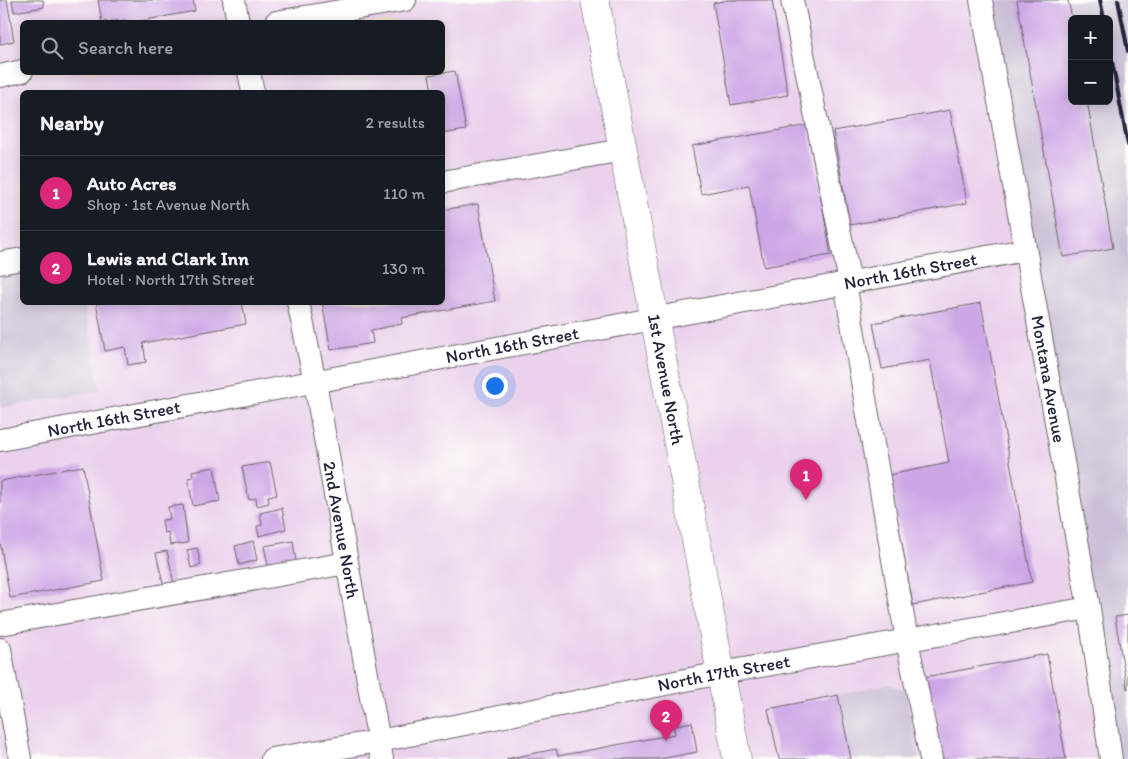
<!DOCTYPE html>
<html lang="en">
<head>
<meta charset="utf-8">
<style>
	:root { --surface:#171b24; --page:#20242c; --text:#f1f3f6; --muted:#9ea1a6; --line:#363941; --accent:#db2777 }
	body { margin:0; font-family:Itim,sans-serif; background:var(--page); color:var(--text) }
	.controls { position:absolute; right:15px; top:15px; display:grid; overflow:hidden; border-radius:8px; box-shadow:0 2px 12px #0003 }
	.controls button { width:45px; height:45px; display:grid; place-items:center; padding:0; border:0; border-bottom:1px solid var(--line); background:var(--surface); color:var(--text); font:25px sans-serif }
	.you { position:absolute; left:494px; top:385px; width:18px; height:18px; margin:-12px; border:4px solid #fff; border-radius:50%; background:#1a73e8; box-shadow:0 0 0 8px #1a73e833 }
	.badge { display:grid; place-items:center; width:32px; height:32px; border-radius:50%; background:var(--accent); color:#fff; font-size:16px; font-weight:700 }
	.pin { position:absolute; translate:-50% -41px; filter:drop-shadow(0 1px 2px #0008) }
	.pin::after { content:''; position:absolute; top:26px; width:18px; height:15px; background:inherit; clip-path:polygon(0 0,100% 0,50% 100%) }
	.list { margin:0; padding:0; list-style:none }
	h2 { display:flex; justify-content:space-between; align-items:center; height:65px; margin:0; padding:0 20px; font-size:21px }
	h2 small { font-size:16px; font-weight:400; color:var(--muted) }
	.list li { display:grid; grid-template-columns:32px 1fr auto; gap:15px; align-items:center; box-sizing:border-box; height:75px; padding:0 20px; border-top:1px solid var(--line) }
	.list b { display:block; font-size:19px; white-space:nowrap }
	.list p { margin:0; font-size:16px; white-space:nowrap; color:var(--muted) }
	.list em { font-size:16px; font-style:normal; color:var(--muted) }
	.icon { flex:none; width:28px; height:28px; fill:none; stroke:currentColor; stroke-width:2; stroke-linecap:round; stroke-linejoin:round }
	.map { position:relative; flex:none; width:1128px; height:759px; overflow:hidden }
	.search { position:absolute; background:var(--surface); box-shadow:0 2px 12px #0003; left:20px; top:20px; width:425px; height:55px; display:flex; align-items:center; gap:12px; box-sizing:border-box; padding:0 18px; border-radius:8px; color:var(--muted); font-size:19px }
	.panel { position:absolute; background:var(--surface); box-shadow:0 2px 12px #0003; left:20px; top:90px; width:425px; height:215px; border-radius:8px }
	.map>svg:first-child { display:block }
	.built { fill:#ead1ec; fill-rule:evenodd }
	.industrial { fill:#cabfd6; fill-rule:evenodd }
	.building { fill:#cda6e6 }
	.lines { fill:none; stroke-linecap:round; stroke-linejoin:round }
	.minor-casing { stroke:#6c646b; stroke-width:24 }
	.major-casing { stroke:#6c646b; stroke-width:29 }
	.minor { stroke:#fff; stroke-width:22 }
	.major { stroke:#fff; stroke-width:28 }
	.rail { stroke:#22223b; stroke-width:4 }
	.labels { text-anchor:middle; stroke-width:5; stroke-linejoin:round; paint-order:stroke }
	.street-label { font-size:18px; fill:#22223b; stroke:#fdfcf7 }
</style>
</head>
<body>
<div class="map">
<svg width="1128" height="759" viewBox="0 0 1128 759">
	<rect width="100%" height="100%" fill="#fdfcf7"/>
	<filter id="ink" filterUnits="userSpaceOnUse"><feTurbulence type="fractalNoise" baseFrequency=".02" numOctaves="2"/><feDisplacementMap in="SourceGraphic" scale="10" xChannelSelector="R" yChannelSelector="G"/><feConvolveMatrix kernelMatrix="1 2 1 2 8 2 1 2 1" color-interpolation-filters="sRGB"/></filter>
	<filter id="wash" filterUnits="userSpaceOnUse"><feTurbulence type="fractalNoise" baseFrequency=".0096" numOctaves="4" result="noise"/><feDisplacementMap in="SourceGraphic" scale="20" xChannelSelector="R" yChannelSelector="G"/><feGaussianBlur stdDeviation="1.12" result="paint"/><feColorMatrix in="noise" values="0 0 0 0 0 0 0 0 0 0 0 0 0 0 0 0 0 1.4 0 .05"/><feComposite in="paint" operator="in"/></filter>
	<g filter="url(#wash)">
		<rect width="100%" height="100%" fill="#f4dfc3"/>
		<!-- built -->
		<path class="built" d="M0 0H977L1105 759H0ZM22 22H442V72H22ZM22 92H442V302H22Z"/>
		<!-- industrial -->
		<path class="industrial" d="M979 0H1128V759H1108ZM1072 19H1109V101H1072Z
			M22 274V302L84 303 100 390 0 408V278Z
			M888 684 905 690 919 759H851L838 695Z"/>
		<g id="blocks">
			<!-- building -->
			<path class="building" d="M0 0H7L14 41 0 44Z
				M12 0H43L44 7 14 12Z
				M98 0H193L195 11 135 22H126V20L102 22Z
				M728 0H772L788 95 731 105 713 3Z
				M1017 0H1068L1072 18V101H1087L1113 248 1063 257Z
				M455 71 466 130 442 134V92H432L429 75Z
				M950 110 967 203 850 225 833 131Z
				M808 125 831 255 764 267 749 185 701 194 692 146Z
				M478 204 495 301 401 318 402 324 371 330 373 343 331 350 322 302H442V210Z
				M96 302H242L246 324 143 343 146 362 128 365 125 347 105 351Z
				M981 303 1032 582 913 605 889 475 949 463 930 360 882 369 873 323Z
				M270 462 277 495 268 496 269 503 257 506 256 498 249 500 242 467Z
				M83 466 104 581 10 598 0 542V481Z
				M214 467 220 501 193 506 188 478 193 477 192 471Z
				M183 505 188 543 170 545 168 532 164 533 162 520 170 519 168 507Z
				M282 508 286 529 259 536 257 526 262 525 260 513Z
				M253 541 257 560 239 565 235 546Z
				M293 541 296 561 268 566 264 546Z
				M197 548 201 565 191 568 187 550Z
				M167 551 174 584 164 587 156 553Z
				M1128 615V689H1127L1115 617Z
				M1047 654 1066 759H939L925 677Z
				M838 695 851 759H779L768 709Z
				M692 722 697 752 660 759H506L556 749 558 756 675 734 673 726Z"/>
		</g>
	</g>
	<g filter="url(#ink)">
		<use href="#blocks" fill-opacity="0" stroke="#6c646b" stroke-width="1"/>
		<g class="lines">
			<!-- minor casing -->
			<g class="minor-casing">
				<g id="minor">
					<path d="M234 0 238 22"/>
					<path d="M792 0 850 282"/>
					<path id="s1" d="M981 0 1089 608 1111 759"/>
					<path d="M276 22 405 0"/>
					<path d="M249 72 253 92"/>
					<path d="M0 76 22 71"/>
					<path d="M442 182 623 150"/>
					<path d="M0 263 22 259"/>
					<path d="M845 283 907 640 931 759"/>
					<path id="s2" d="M298 302 315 382 382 759"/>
					<path id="s3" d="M0 440 1025 250"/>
					<path d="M0 624 347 563"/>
					<path d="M0 649 20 759"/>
					<path id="s4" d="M272 759 379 741 721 673 1089 608"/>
				</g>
			</g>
			<!-- major casing -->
			<g class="major-casing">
				<g id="major">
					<path id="s5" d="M595 0 737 759"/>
				</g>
			</g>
			<!-- minor -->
			<use href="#minor" class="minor"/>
			<!-- major -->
			<use href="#major" class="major"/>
			<!-- rail -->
			<path class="rail" d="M1100 0 1104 19
				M1118 0 1128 51
				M1109 46 1128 145"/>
		</g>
	</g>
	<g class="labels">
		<!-- street labels -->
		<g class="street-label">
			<text dy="6" stroke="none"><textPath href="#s3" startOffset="926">North 16th Street</textPath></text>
			<text dy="6" stroke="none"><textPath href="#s3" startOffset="521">North 16th Street</textPath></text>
			<text dy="6" stroke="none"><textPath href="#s5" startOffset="386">1st Avenue North</textPath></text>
			<text dy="6" stroke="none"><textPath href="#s1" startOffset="385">Montana Avenue</textPath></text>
			<text dy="6" stroke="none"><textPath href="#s3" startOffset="116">North 16th Street</textPath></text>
			<text dy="6" stroke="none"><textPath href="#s2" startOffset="232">2nd Avenue North</textPath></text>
			<text dy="6" stroke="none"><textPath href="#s4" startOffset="460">North 17th Street</textPath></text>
		</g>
	</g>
</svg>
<div class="controls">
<button>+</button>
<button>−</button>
</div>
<div class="you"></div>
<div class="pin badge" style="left:806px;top:500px">1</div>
<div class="pin badge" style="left:666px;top:741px">2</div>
<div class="search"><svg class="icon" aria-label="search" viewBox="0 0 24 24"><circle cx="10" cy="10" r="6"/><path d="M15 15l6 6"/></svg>Search here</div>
<section class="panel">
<h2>Nearby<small>2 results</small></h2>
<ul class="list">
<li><span class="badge">1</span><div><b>Auto Acres</b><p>Shop · 1st Avenue North</p></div><em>110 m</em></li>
<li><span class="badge">2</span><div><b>Lewis and Clark Inn</b><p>Hotel · North 17th Street</p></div><em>130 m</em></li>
</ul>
</section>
</div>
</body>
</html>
